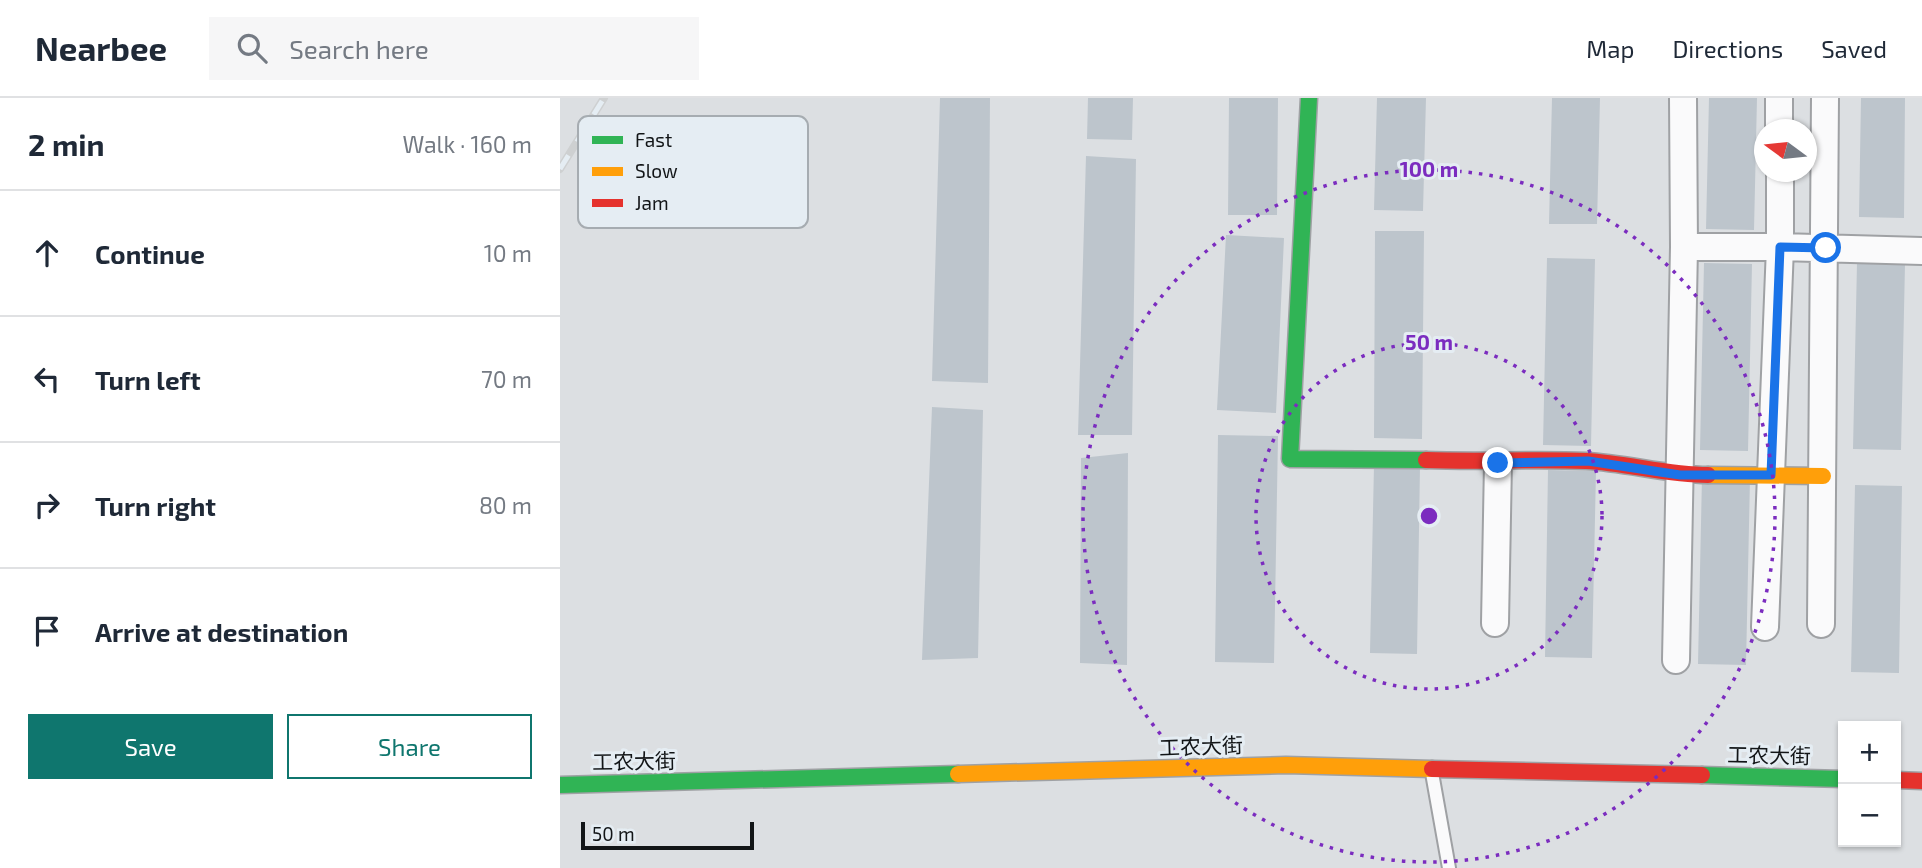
<!DOCTYPE html>
<html lang="en">
<head>
<meta charset="utf-8">
<style>
	:root { --surface:#fff; --page:#f6f6f7; --text:#1f2937; --muted:#747a83; --line:#e0e1e3; --accent:#0f766e }
	body { margin:0; font-family:"Exo 2","Noto Sans SC",sans-serif; background:var(--page); color:var(--text) }
	.controls { position:absolute; right:21px; bottom:21px; display:grid; overflow:hidden; border-radius:0px; box-shadow:0 2px 5px #0004 }
	.controls button { width:63px; height:63px; display:grid; place-items:center; padding:0; border:0; border-bottom:2px solid var(--line); background:var(--surface); color:var(--text); font:35px sans-serif }
	.compass { position:absolute; left:1194px; top:21px; width:63px; height:63px; border-radius:50%; background:var(--surface); box-shadow:0 2px 5px #0004; rotate:285deg }
	.scale { position:absolute; left:21px; bottom:18px; width:173px; box-sizing:border-box; padding-left:7px; border:4px solid #121517; border-top:0; font-size:19px; line-height:24px; white-space:nowrap; color:#121517; -webkit-text-stroke:5px #e5edf3; paint-order:stroke }
	.stop { position:absolute; width:21px; height:21px; margin:-16px; border:5px solid #1a73e8; border-radius:50%; background:#fff }
	.stop.end { background:#1a73e8; border-color:#fff; box-shadow:0 2px 7px #0008 }
	.list { margin:0; padding:0; list-style:none }
	h2 { display:flex; justify-content:space-between; align-items:center; height:91px; margin:0; padding:0 28px; font-size:30px }
	h2 small { font-size:23px; font-weight:400; color:var(--muted) }
	.list li { display:grid; grid-template-columns:46px 1fr auto; gap:21px; align-items:center; box-sizing:border-box; height:126px; padding:0 28px; border-top:2px solid var(--line) }
	.list b { display:block; font-size:26px; white-space:nowrap }
	.list em { font-size:23px; font-style:normal; color:var(--muted) }
	.actions { display:flex; gap:14px; padding:21px 28px }
	.actions a { flex:1; padding:16px 0; border:2px solid var(--accent); border-radius:0px; text-align:center; font-size:24px; color:var(--accent) }
	.actions .main { background:var(--accent); color:#fff }
	.icon { flex:none; width:38px; height:38px; fill:none; stroke:currentColor; stroke-width:2; stroke-linecap:round; stroke-linejoin:round }
	.map { position:relative; flex:none; width:1362px; height:770px; overflow:hidden }
	header { display:flex; align-items:center; gap:42px; box-sizing:border-box; height:98px; padding:0 35px; background:var(--surface); border-bottom:2px solid var(--line) }
	header strong { font-size:33px }
	nav { display:flex; gap:38px; margin-inline-start:auto; font-size:24px }
	.search { width:490px; height:63px; background:var(--page); display:flex; align-items:center; gap:18px; box-sizing:border-box; padding:0 24px; border-radius:0px; color:var(--muted); font-size:26px }
	main { display:flex }
	aside { flex:1; background:var(--surface) }
	.map>svg:first-child { display:block }
	.building { fill:#bdc5cc }
	.lines { fill:none; stroke-linecap:round; stroke-linejoin:round }
	.lane-casing { stroke:#9fa1a4; stroke-width:16 }
	.street-casing { stroke:#9fa1a4; stroke-width:30 }
	.fast-casing { stroke:#9fa1a4; stroke-width:19 }
	.slow-casing { stroke:#9fa1a4; stroke-width:19 }
	.jam-casing { stroke:#9fa1a4; stroke-width:19 }
	.lane { stroke:#fafafb; stroke-width:12 }
	.street { stroke:#fafafb; stroke-width:26 }
	.fast { stroke:#30b455; stroke-width:16 }
	.slow { stroke:#ff9f0a; stroke-width:16 }
	.jam { stroke:#e5322d; stroke-width:16 }
	.rail-casing { stroke:#ced0d1; stroke-width:8 }
	.rail { stroke:#e5edf3; stroke-width:5; stroke-dasharray:16; stroke-linecap:butt }
	.route { stroke:#1a73e8; stroke-width:9 }
	.ring { fill:none; stroke:#7b2cbf; stroke-width:3.5; stroke-dasharray:3.5 7 }
	.labels { text-anchor:middle; stroke-width:6; stroke-linejoin:round; paint-order:stroke }
	.street-label { font-size:21px; fill:#121517; stroke:#e5edf3 }
	.key { fill:#e5edf3; stroke:#a6acb1; stroke-width:2 }
	.key-label { font-size:19px; fill:#121517 }
	.centre { fill:#7b2cbf; stroke:#e5edf3; stroke-width:3.5 }
	.ring-label { font-size:21px; text-anchor:middle; font-weight:bold; fill:#7b2cbf; stroke:#e5edf3; stroke-width:6; stroke-linejoin:round; paint-order:stroke }
</style>
</head>
<body>
<header>
<strong>Nearbee</strong>
<div class="search"><svg class="icon" aria-label="search" viewBox="0 0 24 24"><circle cx="10" cy="10" r="6"/><path d="M15 15l6 6"/></svg>Search here</div>
<nav><a>Map</a><a>Directions</a><a>Saved</a></nav>
</header>
<main>
<aside>
<h2>2 min<small>Walk · 160 m</small></h2>
<ul class="list">
<li><svg class="icon" aria-label="ahead" viewBox="0 0 24 24"><path d="M12 20V5M6 11l6-6 6 6"/></svg><div><b>Continue</b></div><em>10 m</em></li>
<li><svg class="icon" aria-label="left" viewBox="0 0 24 24"><path d="M17 20v-9H6M10 6l-5 5 5 5"/></svg><div><b>Turn left</b></div><em>70 m</em></li>
<li><svg class="icon" aria-label="right" viewBox="0 0 24 24"><path d="M7 20v-9h11M14 6l5 5-5 5"/></svg><div><b>Turn right</b></div><em>80 m</em></li>
<li><svg class="icon" aria-label="arrive" viewBox="0 0 24 24"><path d="M6 21V4h12l-3 4 3 4H6"/></svg><div><b>Arrive at destination</b></div></li>
</ul>
<div class="actions"><a class="main">Save</a><a>Share</a></div>
</aside>
<div class="map">
<svg width="1362" height="770" viewBox="0 0 1362 770">
	<rect width="100%" height="100%" fill="#dcdfe2"/>
	<!-- building -->
	<path class="building" d="M380 0H430L428 285 372 283Z
		M528 0H573L572 42 527 41Z
		M669 0H718L717 117H668Z
		M817 0H866L863 113 814 112Z
		M992 0H1040L1037 126H989Z
		M1149 0H1197L1194 132 1146 131Z
		M1301 0H1345L1344 120 1299 119Z
		M526 58 576 61 572 337H518Z
		M815 133H864L862 341 814 340Z
		M666 137 724 140 716 315 657 312Z
		M987 160 1035 161 1031 348 983 347Z
		M1144 165 1192 166 1188 353 1140 352Z
		M1297 165 1345 166 1341 352 1293 351Z
		M372 309 423 312 418 560 362 562Z
		M658 337 718 338 714 565 655 564Z
		M568 355 567 567 520 565 521 360Z
		M814 367 860 368 857 556 810 555Z
		M988 372 1036 373 1032 560 985 559Z
		M1142 379 1190 380 1186 567 1138 566Z
		M1295 387 1342 388 1339 575 1291 574Z"/>
	<g class="lines">
		<!-- lane casing -->
		<g class="lane-casing">
			<path id="lane" d="M872 675 889 770"/>
		</g>
		<!-- street casing -->
		<g class="street-casing">
			<path id="street" d="M1123 0 1124 149
				M1219 0V32
				M935 525 938 365
				M1261 526 1265 0
				M1205 529 1220 149 1362 153
				M1116 562 1124 149H1220V74"/>
		</g>
		<!-- fast casing -->
		<g class="fast-casing">
			<path id="fast" d="M749 0 730 361 866 362
				M1142 677 1283 681
				M0 687 398 676"/>
		</g>
		<!-- slow casing -->
		<g class="slow-casing">
			<path id="slow" d="M1148 377 1263 378
				M398 676 726 667 872 671"/>
		</g>
		<!-- jam casing -->
		<g class="jam-casing">
			<path id="jam" d="M866 362C920 364 973 361 1026 363 1067 365 1107 377 1148 377
				M872 671 1142 677
				M1336 682 1362 683"/>
		</g>
		<!-- lane -->
		<use href="#lane" class="lane"/>
		<!-- street -->
		<use href="#street" class="street"/>
		<!-- fast -->
		<use href="#fast" class="fast"/>
		<!-- slow -->
		<use href="#slow" class="slow"/>
		<!-- jam -->
		<use href="#jam" class="jam"/>
		<!-- rail casing -->
		<g class="rail-casing">
			<path id="rail" d="M0 71 44 0"/>
		</g>
		<!-- rail -->
		<use href="#rail" class="rail"/>
	</g>
	<g class="lines">
		<!-- route -->
		<path class="route" d="M938 365 1028 363 1120 377H1211L1220 149 1266 150"/>
	</g>
	<!-- distance rings -->
	<g class="ring">
		<circle cx="869" cy="418" r="173"/>
		<circle cx="869" cy="418" r="346"/>
	</g>
	<g class="labels">
		<!-- street labels -->
		<g class="street-label">
			<text transform="translate(641 649) rotate(-2)" y="7">工农大街</text>
			<text transform="translate(1209 658) rotate(1)" y="7">工农大街</text>
			<text transform="translate(74 664) rotate(-1)" y="7">工农大街</text>
		</g>
	</g>
	<!-- legend -->
	<rect x="18" y="18" width="230" height="112" rx="10" class="key"/>
	<rect x="32" y="38" width="31" height="8" fill="#30b455"/>
	<rect x="32" y="69" width="31" height="9" fill="#ff9f0a"/>
	<rect x="32" y="101" width="31" height="8" fill="#e5322d"/>
	<g class="key-label">
		<text x="75" y="49">Fast</text>
		<text x="75" y="80">Slow</text>
		<text x="75" y="112">Jam</text>
	</g>
	<circle cx="869" cy="418" r="10" class="centre"/>
	<g class="ring-label">
		<text x="869" y="79">100 m</text>
		<text x="869" y="252">50 m</text>
	</g>
</svg>
<div class="controls">
<button>+</button>
<button>−</button>
</div>
<svg class="compass" viewBox="-18 -18 36 36"><path d="M0-13l5 13h-10z" fill="#e53935"/><path d="M0 13l5-13h-10z" fill="#747a83"/></svg>
<div class="scale">50 m</div>
<div class="stop" style="left:1266px;top:150px"></div>
<div class="stop end" style="left:938px;top:365px"></div>
</div>
</main>
</body>
</html>
